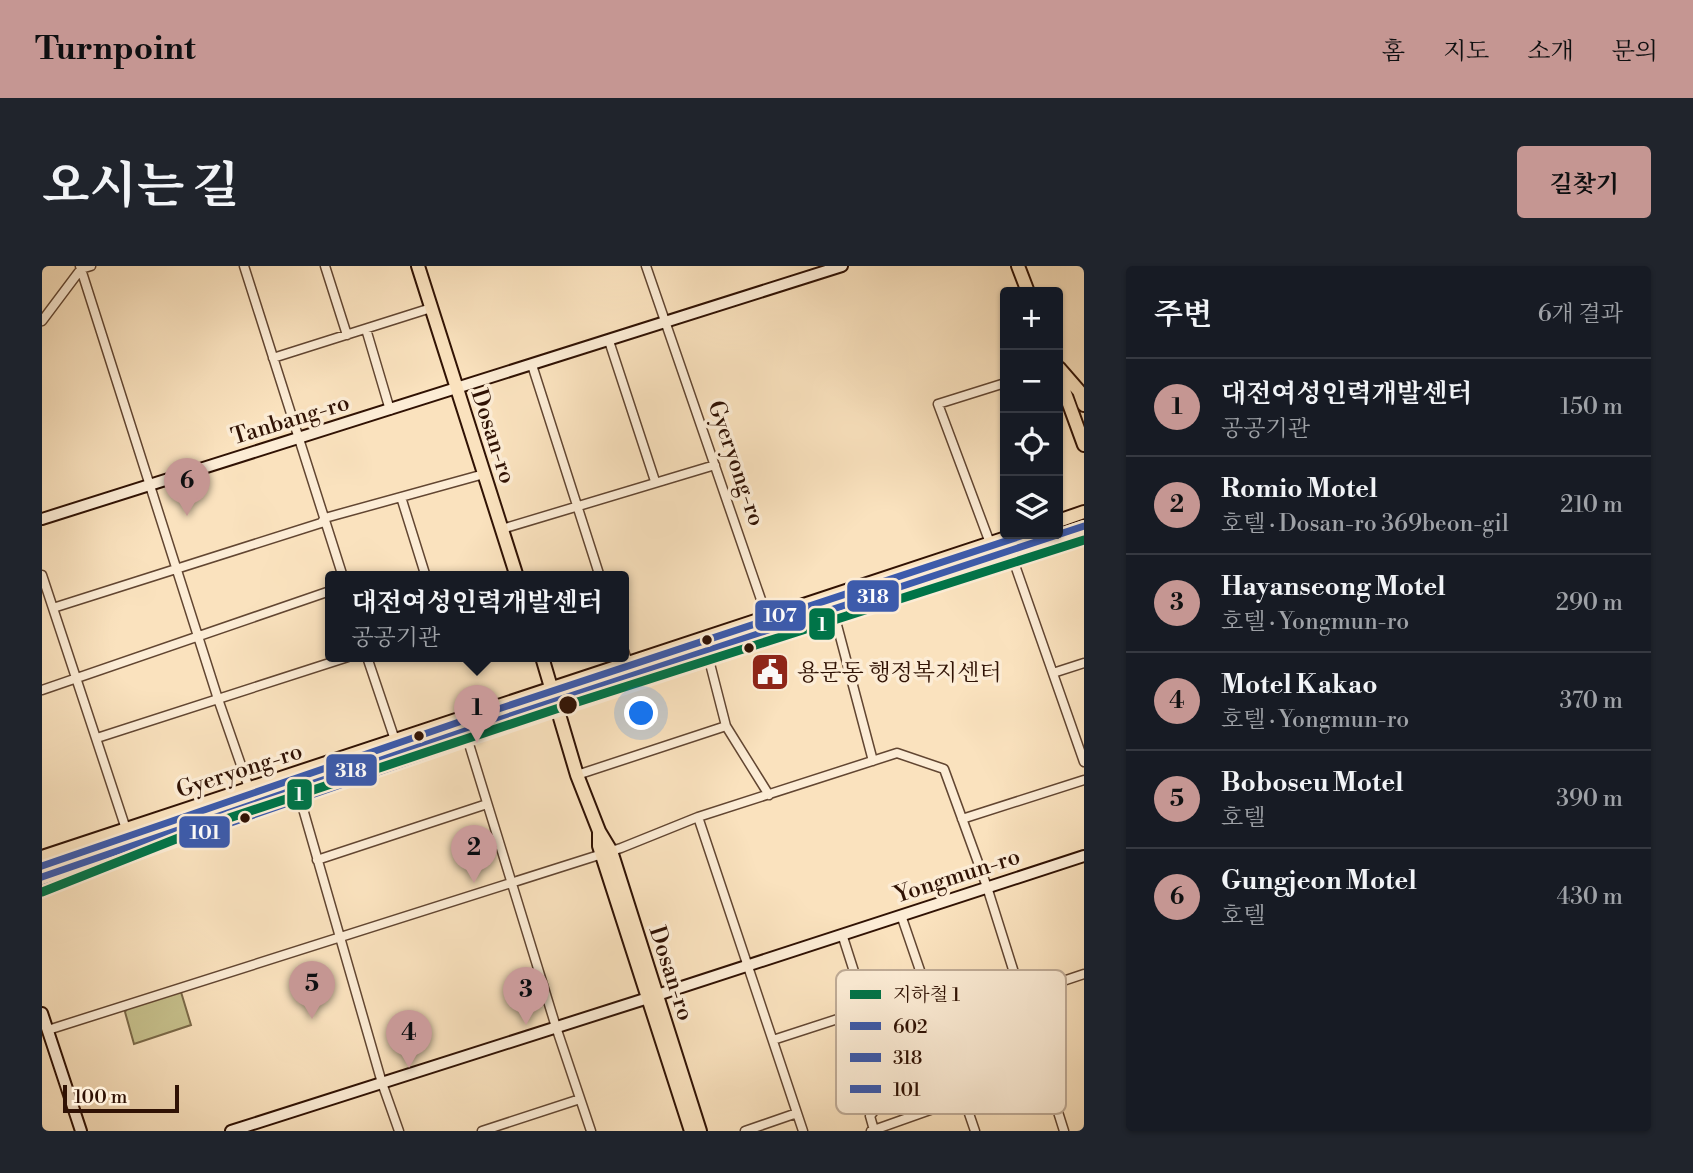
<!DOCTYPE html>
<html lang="ko">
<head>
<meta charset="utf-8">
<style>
	:root { --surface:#171b24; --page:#20242c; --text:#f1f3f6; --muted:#9ea1a6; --line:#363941; --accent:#c59692 }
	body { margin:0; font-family:"Libre Bodoni","Noto Serif KR",serif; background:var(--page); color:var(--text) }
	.controls { position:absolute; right:21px; top:21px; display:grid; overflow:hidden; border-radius:7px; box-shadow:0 2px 5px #0004 }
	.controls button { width:63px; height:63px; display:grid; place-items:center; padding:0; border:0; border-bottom:2px solid var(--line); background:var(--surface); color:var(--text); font:35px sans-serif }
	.scale { position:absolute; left:21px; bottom:18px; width:116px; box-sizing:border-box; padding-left:7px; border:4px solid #301204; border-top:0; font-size:19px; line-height:24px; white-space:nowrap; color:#301204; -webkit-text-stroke:5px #fcecd5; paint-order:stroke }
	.you { position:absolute; left:600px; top:448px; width:24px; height:24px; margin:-18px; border:5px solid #fff; border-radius:50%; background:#1a73e8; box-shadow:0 0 0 10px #1a73e833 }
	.badge { display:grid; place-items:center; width:46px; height:46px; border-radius:50%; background:var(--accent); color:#111; font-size:23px; font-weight:700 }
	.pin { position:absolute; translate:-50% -58px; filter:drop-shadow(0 2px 4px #0008) }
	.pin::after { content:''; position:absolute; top:37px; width:24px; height:21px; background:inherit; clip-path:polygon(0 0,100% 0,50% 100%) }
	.popup { position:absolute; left:283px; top:305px; width:304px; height:91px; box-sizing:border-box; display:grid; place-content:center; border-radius:7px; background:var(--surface); filter:drop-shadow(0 2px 5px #0005); font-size:23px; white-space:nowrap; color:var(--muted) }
	.popup b { font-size:26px; color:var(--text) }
	.popup::after { content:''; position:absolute; left:50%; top:100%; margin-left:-14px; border:14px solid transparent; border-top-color:var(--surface) }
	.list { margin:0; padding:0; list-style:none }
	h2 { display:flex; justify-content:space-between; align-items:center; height:91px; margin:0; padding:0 28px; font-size:30px }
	h2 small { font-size:23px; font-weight:400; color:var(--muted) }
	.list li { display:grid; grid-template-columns:46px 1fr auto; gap:21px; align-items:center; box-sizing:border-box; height:98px; padding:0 28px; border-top:2px solid var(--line) }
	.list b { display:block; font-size:26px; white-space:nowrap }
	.list p { margin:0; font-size:23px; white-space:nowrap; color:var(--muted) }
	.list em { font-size:23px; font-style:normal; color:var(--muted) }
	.icon { flex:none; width:38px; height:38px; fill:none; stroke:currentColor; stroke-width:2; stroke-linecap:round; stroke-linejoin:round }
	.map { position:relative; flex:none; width:1042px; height:865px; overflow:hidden; border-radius:7px }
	header { display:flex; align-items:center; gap:42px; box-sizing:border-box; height:98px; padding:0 35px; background:var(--accent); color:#111 }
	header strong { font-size:33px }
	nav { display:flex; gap:38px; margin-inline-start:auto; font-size:24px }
	.intro { display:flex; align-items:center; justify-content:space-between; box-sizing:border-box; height:168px; padding:0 42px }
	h1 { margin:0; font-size:49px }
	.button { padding:18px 32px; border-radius:7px; background:var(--accent); color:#111; font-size:24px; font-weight:700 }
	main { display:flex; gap:42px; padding:0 42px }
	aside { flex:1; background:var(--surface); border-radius:7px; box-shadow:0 2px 5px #0004 }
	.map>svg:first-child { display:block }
	.green { fill:#c6c08c; stroke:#7b6948; stroke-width:2 }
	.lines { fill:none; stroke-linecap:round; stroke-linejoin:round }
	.street-casing { stroke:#624632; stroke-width:11 }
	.secondary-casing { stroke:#301204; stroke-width:14 }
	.primary-casing { stroke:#301204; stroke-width:16 }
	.street { stroke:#fcecd5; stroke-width:8 }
	.secondary { stroke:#fcecd5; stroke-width:10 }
	.primary { stroke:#fae2be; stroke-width:12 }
	.bus-1-casing { stroke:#fcecd5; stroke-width:12 }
	.bus-2-casing { stroke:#fcecd5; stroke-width:12 }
	.bus-3-casing { stroke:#fcecd5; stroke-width:12 }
	.bus-1 { stroke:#3d5bab; stroke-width:7 }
	.bus-2 { stroke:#3d5bab; stroke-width:7 }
	.bus-3 { stroke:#3d5bab; stroke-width:7 }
	.metro-1-casing { stroke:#fcecd5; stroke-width:14 }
	.metro-1 { stroke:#007448; stroke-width:9 }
	.bus-dot { fill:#301204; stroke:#fcecd5; stroke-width:2.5 }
	.labels { text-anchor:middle; stroke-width:7; stroke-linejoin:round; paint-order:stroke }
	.street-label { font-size:23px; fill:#301204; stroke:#fcecd5 }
	.poi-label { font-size:23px; fill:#301204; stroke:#fcecd5; text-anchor:start }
	.key { fill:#fcecd5; stroke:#bfab96; stroke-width:2 }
	.key-label { font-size:19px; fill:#301204 }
	.line-badge { stroke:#fcecd5; stroke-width:2.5 }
	.badge-label { font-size:19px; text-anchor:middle; font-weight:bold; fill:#fff }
</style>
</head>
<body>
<header>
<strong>Turnpoint</strong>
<nav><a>홈</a><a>지도</a><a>소개</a><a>문의</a></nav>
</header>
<div class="intro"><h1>오시는 길</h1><a class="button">길찾기</a></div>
<main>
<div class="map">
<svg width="1042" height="865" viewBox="0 0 1042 865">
	<rect width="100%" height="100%" fill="#fae2be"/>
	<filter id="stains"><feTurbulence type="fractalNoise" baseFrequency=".00286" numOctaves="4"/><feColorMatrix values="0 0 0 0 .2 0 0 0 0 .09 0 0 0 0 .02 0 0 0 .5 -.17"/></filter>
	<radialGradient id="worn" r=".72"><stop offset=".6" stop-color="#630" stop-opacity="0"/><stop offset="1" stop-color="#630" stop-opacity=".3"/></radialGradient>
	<!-- green -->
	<path class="green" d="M139 726 149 759 92 778 83 746 88 737Z"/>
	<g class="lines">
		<!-- street casing -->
		<g class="street-casing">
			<path id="street" d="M38 0 176 433 207 522
				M202 0 301 311
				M283 0 305 69
				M604 0 725 351
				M0 55 39 3 49 0
				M324 63 348 144
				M567 75 613 215
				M231 92 389 42
				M490 99 558 311
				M359 231 384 311
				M460 263 673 199
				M948 277 896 138 963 117
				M968 285 1042 496
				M0 309 84 563
				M11 342 279 257 283 252 442 208
				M791 344 831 495
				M582 385 586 397
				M665 386 684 460 727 529
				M325 391 353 474
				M1011 407 1042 397
				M0 424 288 325
				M423 465 514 761 549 865
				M55 472 306 391
				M535 509 684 460
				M255 522 340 817 357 865
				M656 551 761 865
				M920 553 1042 514
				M275 594 445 538
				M859 649 933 865
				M800 668 824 743
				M896 757 1042 708
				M6 764 579 582 656 551 855 487 902 503 945 621 1022 865
				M731 774 885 724
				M832 864 828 850 859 812 834 740
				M440 865 538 833
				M703 865 755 847
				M829 865 922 832"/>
		</g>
		<!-- secondary casing -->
		<g class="secondary-casing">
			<path id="secondary" d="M0 253 800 0
				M0 747 39 865
				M189 865 606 732 1042 590"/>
		</g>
		<!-- primary casing -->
		<g class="primary-casing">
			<path id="primary" d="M376 0 475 311
				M976 0 986 26
				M1017 102 1037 125 1042 139
				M1016 108 1042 179
				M1016 255 1042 246
				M500 391 535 509 557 565 569 585 658 865
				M557 565V580L649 865
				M0 591 976 268
				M0 611 423 465 1042 260"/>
		</g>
		<!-- street -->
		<use href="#street" class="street"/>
		<!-- secondary -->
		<use href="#secondary" class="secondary"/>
		<!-- primary -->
		<use href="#primary" class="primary"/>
		<!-- bus-1 casing -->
		<g class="bus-1-casing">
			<path id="bus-1" d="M0 611 423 465 1042 260"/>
		</g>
		<!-- bus-2 casing -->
		<g class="bus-2-casing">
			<path id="bus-2" d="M3 621 426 475 1042 271"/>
		</g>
		<!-- bus-3 casing -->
		<g class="bus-3-casing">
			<path id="bus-3" d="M0 600 420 455 985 268"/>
		</g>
		<!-- bus-1 -->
		<use href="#bus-1" class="bus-1"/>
		<!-- bus-2 -->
		<use href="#bus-2" class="bus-2"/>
		<!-- bus-3 -->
		<use href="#bus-3" class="bus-3"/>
		<!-- metro-1 casing -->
		<g class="metro-1-casing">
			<path id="metro-1" d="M0 626 187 552 523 440 1042 274"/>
		</g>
		<!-- metro-1 -->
		<use href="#metro-1" class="metro-1"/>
	</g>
	<!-- icons -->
	<defs>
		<g id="civic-square" transform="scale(2.0125)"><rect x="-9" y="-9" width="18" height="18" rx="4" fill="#8f2418" stroke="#fcecd5"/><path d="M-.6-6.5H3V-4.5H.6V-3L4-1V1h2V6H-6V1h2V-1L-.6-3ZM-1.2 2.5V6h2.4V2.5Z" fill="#fff"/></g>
	</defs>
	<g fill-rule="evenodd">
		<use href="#civic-square" x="728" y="406"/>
	</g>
	<!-- markers -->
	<g class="bus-dot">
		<circle cx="665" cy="374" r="6"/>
		<circle cx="707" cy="382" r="6"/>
		<circle cx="526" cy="439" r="10"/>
		<circle cx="377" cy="470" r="6"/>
		<circle cx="203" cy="552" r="6"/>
	</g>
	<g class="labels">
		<!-- street labels -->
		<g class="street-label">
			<text transform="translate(248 153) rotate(-17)" y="8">Tanbang-ro</text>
			<text transform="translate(452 170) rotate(72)" y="8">Dosan-ro</text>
			<text transform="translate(695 197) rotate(71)" y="8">Gyeryong-ro</text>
			<text transform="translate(197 504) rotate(-18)" y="8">Gyeryong-ro</text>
			<text transform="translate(915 609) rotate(-18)" y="8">Yongmun-ro</text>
			<text transform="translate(630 707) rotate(72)" y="8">Dosan-ro</text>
		</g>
		<!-- poi labels -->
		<g class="poi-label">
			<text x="755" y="414">용문동 행정복지센터</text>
		</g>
	</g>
	<!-- legend -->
	<rect x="794" y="704" width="230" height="144" rx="10" class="key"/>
	<rect x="808" y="724" width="31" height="9" fill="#007448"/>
	<rect x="808" y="756" width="31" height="8" fill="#3d5bab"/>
	<rect x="808" y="787" width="31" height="9" fill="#3d5bab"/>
	<rect x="808" y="819" width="31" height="8" fill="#3d5bab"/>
	<g class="key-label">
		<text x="851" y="735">지하철 1</text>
		<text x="851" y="767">602</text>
		<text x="851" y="798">318</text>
		<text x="851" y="830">101</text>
	</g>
	<g class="line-badge">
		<rect x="804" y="313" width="54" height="34" rx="7" fill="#3d5bab"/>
		<rect x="712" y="333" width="53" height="33" rx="7" fill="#3d5bab"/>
		<rect x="766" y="341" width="28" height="34" rx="7" fill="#007448"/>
		<rect x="283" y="487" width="53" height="34" rx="7" fill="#3d5bab"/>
		<rect x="244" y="512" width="27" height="33" rx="7" fill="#007448"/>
		<rect x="136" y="549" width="53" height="34" rx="7" fill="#3d5bab"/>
	</g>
	<g class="badge-label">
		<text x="831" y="337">318</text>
		<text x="738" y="356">107</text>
		<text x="780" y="365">1</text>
		<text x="309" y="511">318</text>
		<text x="257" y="535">1</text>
		<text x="163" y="573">101</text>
	</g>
	<rect width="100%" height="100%" filter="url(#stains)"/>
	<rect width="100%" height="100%" fill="url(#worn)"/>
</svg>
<div class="controls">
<button>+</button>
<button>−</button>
<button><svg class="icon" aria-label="locate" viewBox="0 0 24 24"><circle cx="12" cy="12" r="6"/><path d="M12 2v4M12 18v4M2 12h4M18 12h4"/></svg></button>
<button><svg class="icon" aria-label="layers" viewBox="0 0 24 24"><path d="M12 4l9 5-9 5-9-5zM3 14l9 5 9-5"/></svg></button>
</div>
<div class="scale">100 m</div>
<div class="you"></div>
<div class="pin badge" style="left:435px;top:477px">1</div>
<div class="popup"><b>대전여성인력개발센터</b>공공기관</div>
<div class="pin badge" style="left:432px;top:617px">2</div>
<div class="pin badge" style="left:484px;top:759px">3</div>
<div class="pin badge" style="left:367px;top:802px">4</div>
<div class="pin badge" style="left:270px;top:753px">5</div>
<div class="pin badge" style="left:145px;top:250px">6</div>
</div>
<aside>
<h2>주변<small>6개 결과</small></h2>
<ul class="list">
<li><span class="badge">1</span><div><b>대전여성인력개발센터</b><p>공공기관</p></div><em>150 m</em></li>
<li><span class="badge">2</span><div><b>Romio Motel</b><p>호텔 · Dosan-ro 369beon-gil</p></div><em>210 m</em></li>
<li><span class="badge">3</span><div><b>Hayanseong Motel</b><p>호텔 · Yongmun-ro</p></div><em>290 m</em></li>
<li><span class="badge">4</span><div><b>Motel Kakao</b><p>호텔 · Yongmun-ro</p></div><em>370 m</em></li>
<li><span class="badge">5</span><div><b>Boboseu Motel</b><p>호텔</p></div><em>390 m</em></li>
<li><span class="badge">6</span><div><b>Gungjeon Motel</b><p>호텔</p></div><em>430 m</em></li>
</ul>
</aside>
</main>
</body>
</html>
